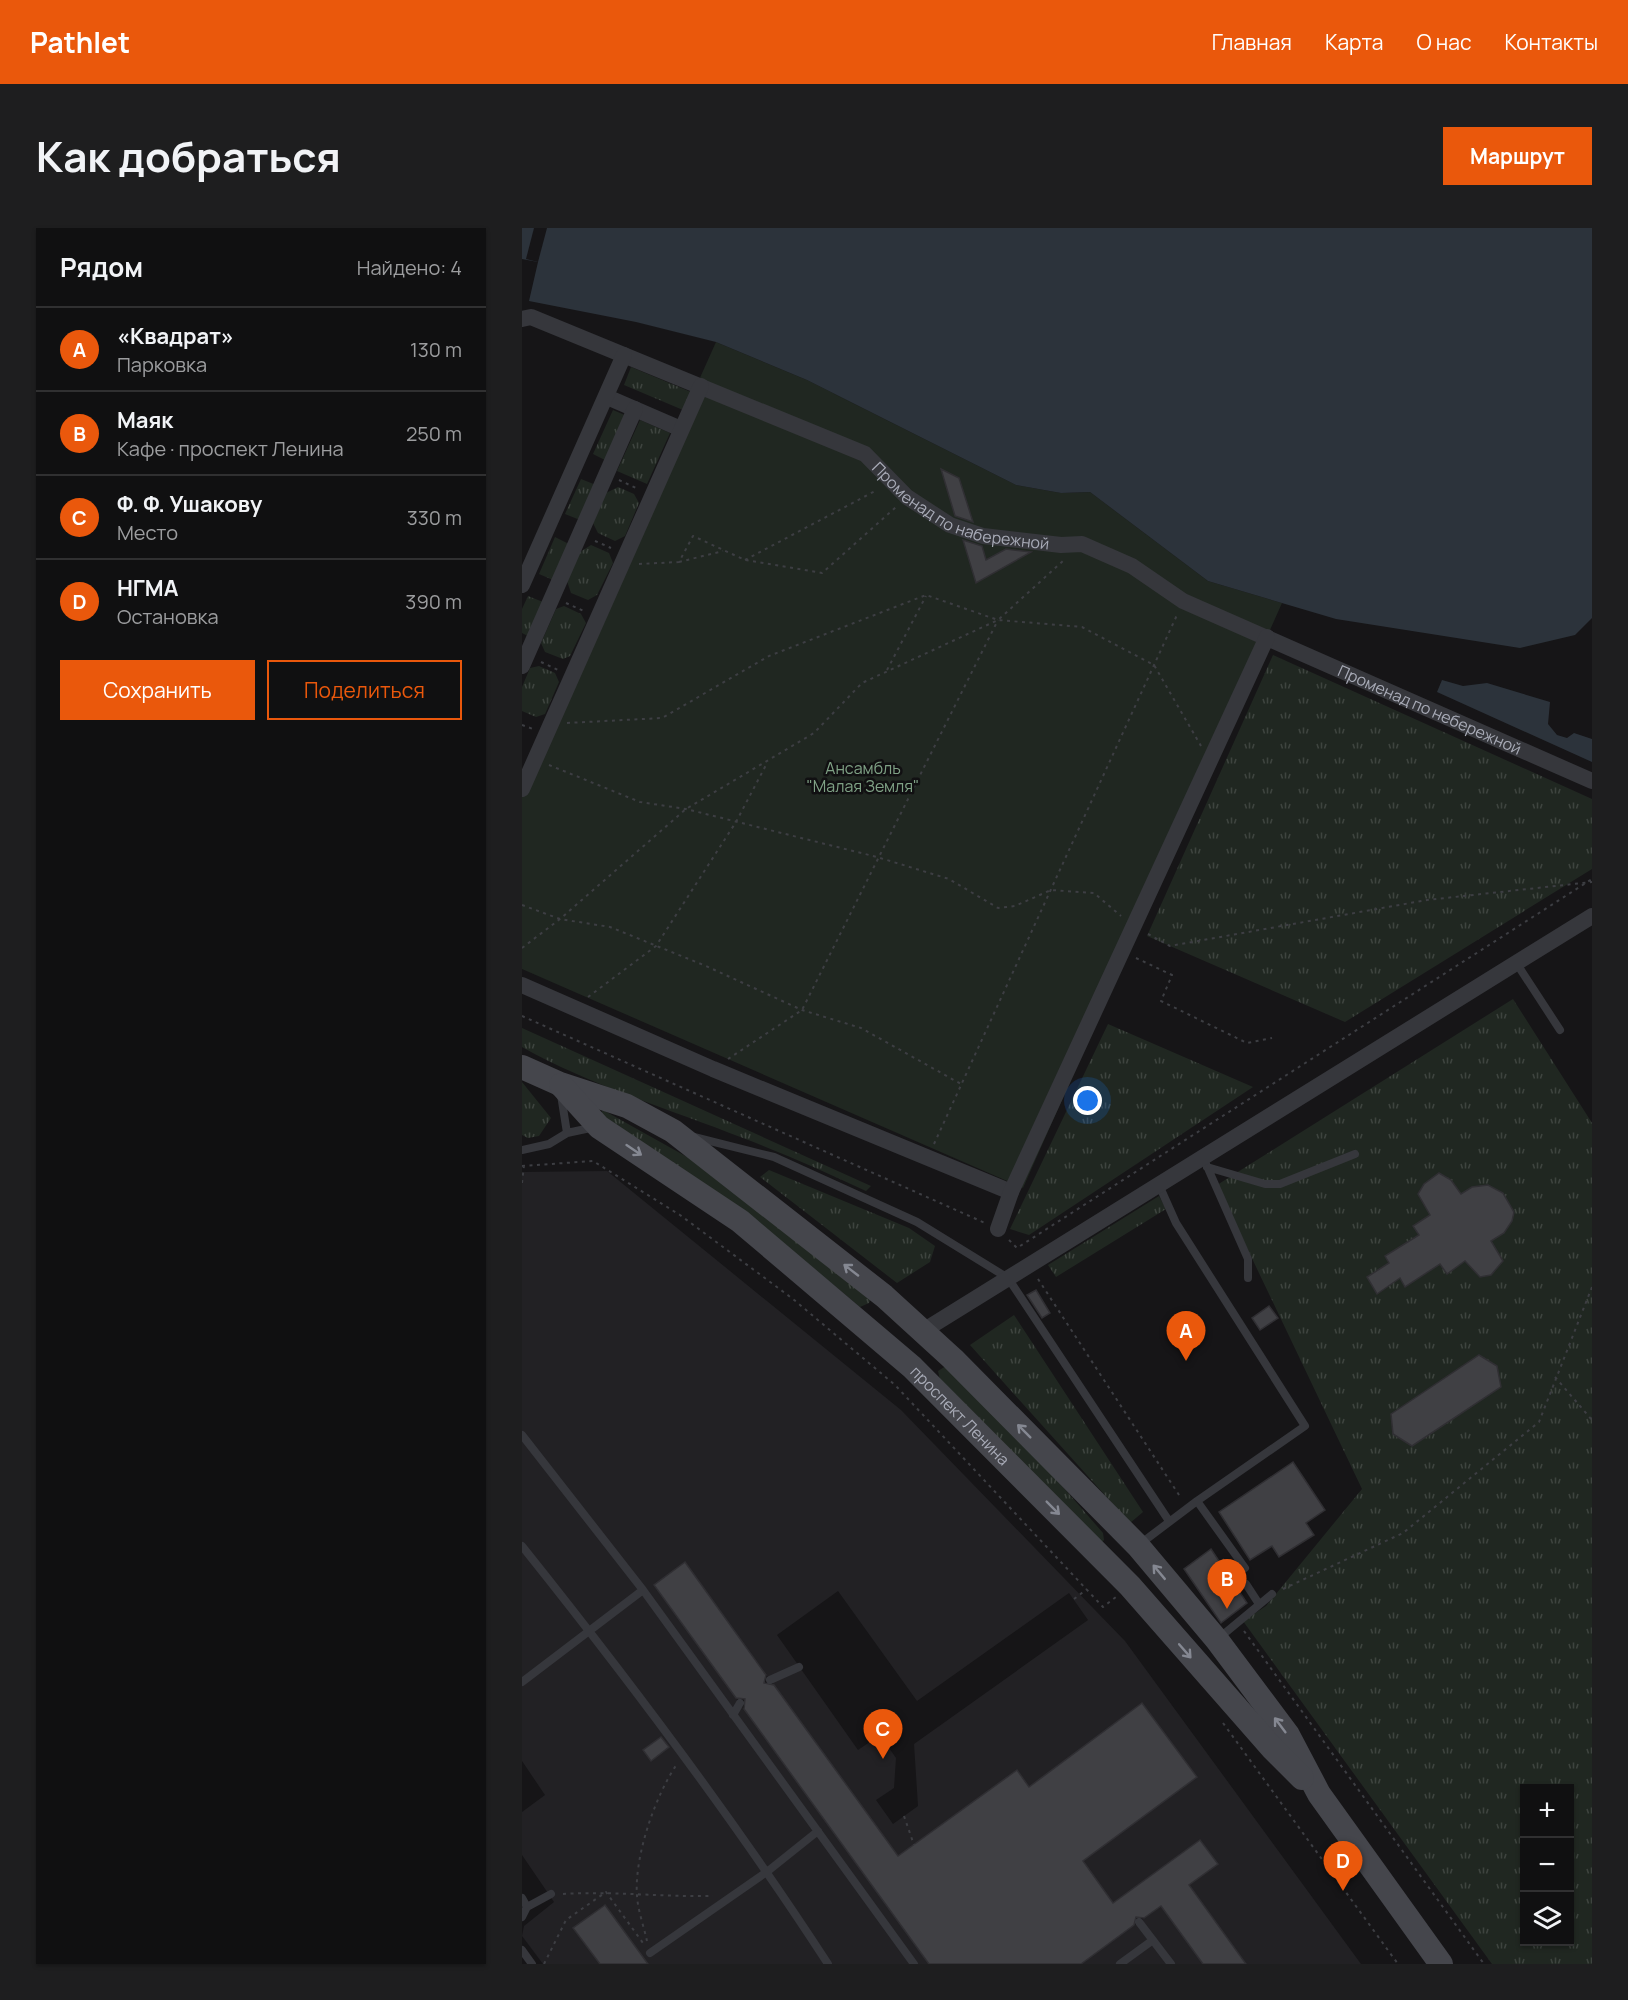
<!DOCTYPE html>
<html lang="ru">
<head>
<meta charset="utf-8">
<style>
	:root { --surface:#101011; --page:#1e1e1f; --text:#f1f3f6; --muted:#9c9d9f; --line:#303031; --accent:#ea580c }
	body { margin:0; font-family:Manrope,sans-serif; background:var(--page); color:var(--text) }
	.controls { position:absolute; right:18px; bottom:18px; display:grid; overflow:hidden; border-radius:0px; box-shadow:0 2px 4px #0004 }
	.controls button { width:54px; height:54px; display:grid; place-items:center; padding:0; border:0; border-bottom:2px solid var(--line); background:var(--surface); color:var(--text); font:30px sans-serif }
	.you { position:absolute; left:566px; top:873px; width:21px; height:21px; margin:-15px; border:4px solid #fff; border-radius:50%; background:#1a73e8; box-shadow:0 0 0 9px #1a73e833 }
	.badge { display:grid; place-items:center; width:39px; height:39px; border-radius:50%; background:var(--accent); color:#fff; font-size:20px; font-weight:700 }
	.pin { position:absolute; translate:-50% -50px; filter:drop-shadow(0 2px 3px #0008) }
	.pin::after { content:''; position:absolute; top:32px; width:21px; height:18px; background:inherit; clip-path:polygon(0 0,100% 0,50% 100%) }
	.list { margin:0; padding:0; list-style:none }
	h2 { display:flex; justify-content:space-between; align-items:center; height:78px; margin:0; padding:0 24px; font-size:26px }
	h2 small { font-size:20px; font-weight:400; color:var(--muted) }
	.list li { display:grid; grid-template-columns:39px 1fr auto; gap:18px; align-items:center; box-sizing:border-box; height:84px; padding:0 24px; border-top:2px solid var(--line) }
	.list b { display:block; font-size:22px; white-space:nowrap }
	.list p { margin:0; font-size:20px; white-space:nowrap; color:var(--muted) }
	.list em { font-size:20px; font-style:normal; color:var(--muted) }
	.actions { display:flex; gap:12px; padding:18px 24px }
	.actions a { flex:1; padding:14px 0; border:2px solid var(--accent); border-radius:0px; text-align:center; font-size:21px; color:var(--accent) }
	.actions .main { background:var(--accent); color:#fff }
	.icon { flex:none; width:33px; height:33px; fill:none; stroke:currentColor; stroke-width:2; stroke-linecap:round; stroke-linejoin:round }
	.map { position:relative; flex:none; width:1070px; height:1736px; overflow:hidden; border-radius:0px }
	header { display:flex; align-items:center; gap:36px; box-sizing:border-box; height:84px; padding:0 30px; background:var(--accent); color:#fff }
	header strong { font-size:28px }
	nav { display:flex; gap:33px; margin-inline-start:auto; font-size:21px }
	.intro { display:flex; align-items:center; justify-content:space-between; box-sizing:border-box; height:144px; padding:0 36px }
	h1 { margin:0; font-size:42px }
	.button { padding:15px 27px; border-radius:0px; background:var(--accent); color:#fff; font-size:21px; font-weight:700 }
	main { display:flex; gap:36px; padding:0 36px }
	aside { flex:1; background:var(--surface); border-radius:0px; box-shadow:0 2px 4px #0004 }
	.map>svg:first-child { display:block }
	.built { fill:#222124; fill-rule:evenodd }
	.grass { fill:url(#grass-tufts); fill-rule:evenodd }
	.green { fill:#202721 }
	.water { fill:#2c333b }
	.pier { fill:#161517 }
	.building { fill:#404044; stroke:#302f33; stroke-width:1.5 }
	.lines { fill:none; stroke-linecap:round; stroke-linejoin:round }
	.path { stroke:#3d3e43; stroke-width:2; stroke-dasharray:3 4.5; stroke-linecap:butt }
	.lane { stroke:#36373c; stroke-width:8 }
	.street { stroke:#36373c; stroke-width:16 }
	.secondary { stroke:#45464c; stroke-width:24 }
	.oneway { stroke:#858892 }
	.labels { text-anchor:middle; stroke-width:5; stroke-linejoin:round; paint-order:stroke }
	.street-label { font-size:16px; fill:#a8abb7; stroke:#111012 }
	.park-label { font-size:16px; fill:#7fa185; stroke:#111012 }
</style>
</head>
<body>
<header>
<strong>Pathlet</strong>
<nav><a>Главная</a><a>Карта</a><a>О нас</a><a>Контакты</a></nav>
</header>
<div class="intro"><h1>Как добраться</h1><a class="button">Маршрут</a></div>
<main>
<aside>
<h2>Рядом<small>Найдено: 4</small></h2>
<ul class="list">
<li><span class="badge">A</span><div><b>«Квадрат»</b><p>Парковка</p></div><em>130 m</em></li>
<li><span class="badge">B</span><div><b>Маяк</b><p>Кафе · проспект Ленина</p></div><em>250 m</em></li>
<li><span class="badge">C</span><div><b>Ф. Ф. Ушакову</b><p>Место</p></div><em>330 m</em></li>
<li><span class="badge">D</span><div><b>НГМА</b><p>Остановка</p></div><em>390 m</em></li>
</ul>
<div class="actions"><a class="main">Сохранить</a><a>Поделиться</a></div>
</aside>
<div class="map">
<svg width="1070" height="1736" viewBox="0 0 1070 1736">
	<defs>
		<pattern id="grass-tufts" width="24" height="20" patternUnits="userSpaceOnUse" patternTransform="scale(1.5)"><rect width="24" height="20" fill="#202721"/><path d="M3 7l-1-3M5 7V3M7 7l1-3M15 17l-1-3M17 17v-4M19 17l1-3" fill="none" stroke="#3e443f"/></pattern>
	</defs>
	<rect width="100%" height="100%" fill="#161517"/>
	<!-- built -->
	<path class="built" d="M85 943 379 1182 603 1413 839 1736H724L667 1657 695 1636 678 1612 591 1675 495 1542 376 1628 163 1335 132 1357 407 1736H126L82 1677 51 1700 78 1736H21L0 1708 2 1698 32 1674 0 1627V1584L23 1567 0 1533V944ZM316 1363 395 1473 547 1365 566 1392 392 1516 396 1578 371 1596 354 1572 372 1560 374 1530 358 1507 336 1522 255 1407Z
		M639 1678 681 1736H559Z"/>
	<!-- grass -->
	<path class="grass" d="M109 139 169 164 161 182 102 157Z
		M91 182 105 188 85 233 71 226Z
		M118 192 148 205 125 256 95 243Z
		M59 251 74 257 58 292 43 286Z
		M96 259 112 266 117 275 103 308 93 313 76 305 71 295 84 265Z
		M33 309 47 316 31 352 17 346Z
		M69 317 87 325 91 335 75 367 66 372 49 365 45 353 58 324Z
		M6 368 21 374 6 408 0 405V381Z
		M42 378 59 386 64 395 48 428 41 431 23 424 19 415 34 381Z
		M751 427 1070 571V641L823 794 625 708Z
		M17 438 33 445 37 454 23 486 14 489 0 483V459L8 440Z
		M991 771 1070 895V1736H970L721 1393 744 1378 840 1261 695 957ZM1002 1560H1048V1714H1002Z
		M586 796 731 859 507 1007 488 1001Z
		M0 800 349 958 344 963C304 944 263 926 221 910 147 881 70 858 0 819Z
		M0 854 29 890 17 908 6 910 0 907Z
		M81 882 183 939 351 1066 347 1075 338 1079C256 1009 168 948 76 890Z
		M247 942 387 1000 413 1018 408 1034 375 1055 238 949Z
		M637 968 644 981 534 1049 526 1037Z
		M492 1087 621 1284 608 1295 448 1117Z
		M427 1136 494 1205 581 1305 582 1312 575 1319 418 1152 416 1143Z"/>
	<!-- green -->
	<path class="green" d="M194 114 285 152 494 257 539 265 568 264 686 353 760 375 501 960 0 741V547Z"/>
	<!-- water -->
	<path class="water" d="M0 0H1070V390L1053 407 998 420 814 391 686 353 568 264 539 265 494 257 285 152 194 114 114 94 7 73 16 34 0 31Z
		M920 452 941 458 965 455 1028 474 1026 496 1035 507 1045 510 1052 505 1070 511V534L915 464Z"/>
	<!-- pier -->
	<path class="pier" d="M12 0H25L16 34 4 31Z"/>
	<!-- building -->
	<path class="building" d="M419 241 437 250 451 294 433 288Z
		M441 312 460 318 464 332 484 321 509 324 454 355Z
		M917 945 929 952 939 966 950 959 966 957 981 965 992 984 990 993 982 1005 969 1013 981 1033 969 1047 958 1049 943 1033 925 1046 918 1036 883 1059 878 1050 855 1066 845 1049 867 1035 863 1028 897 1007 891 998 908 987 896 966 902 956Z
		M514 1062 528 1085 520 1090 505 1067Z
		M747 1078 756 1090 738 1102 730 1090Z
		M957 1127 975 1138 979 1159 890 1218 871 1206 869 1186Z
		M771 1234 803 1282 784 1295 792 1307 757 1329 750 1318 728 1332 697 1284Z
		M689 1321 725 1375 699 1395 662 1341Z
		M163 1334 244 1447 242 1455 252 1457 376 1628 495 1542 507 1559 620 1475 675 1549 561 1633 591 1675 678 1612 696 1636 667 1657 724 1736H681L639 1678 622 1690 614 1689 612 1697 559 1736H407L222 1481 223 1471 214 1470 132 1357Z
		M139 1509 147 1519 129 1533 121 1522Z
		M83 1677 126 1736H78L51 1700Z"/>
	<g class="lines">
		<!-- path -->
		<path class="path" d="M97 252 116 261
			M73 313 89 320
			M223 332 355 262
			M157 334 201 323
			M117 336 157 334 171 308 223 332 300 345 374 279
			M44 375 64 384
			M19 434 36 442
			M365 442 404 368
			M45 495 140 490 247 428 404 367 476 392 560 399 632 437 679 518
			M0 497 11 501
			M27 537 118 574 164 581 355 629 427 651 476 680 493 678 529 662 572 665 599 688
			M0 677 38 691 88 699 184 738 280 782 339 800 439 856
			M626 706 648 718 905 672 1070 654
			M0 720 38 691 164 581 292 505 340 455 476 392 542 332
			M614 730 650 747 639 773 725 815 750 810
			M66 769 134 718 214 594 244 537
			M0 788 463 995
			M206 831 280 782 476 392
			M412 916 655 387
			M0 938 71 933 158 987 271 1071 373 1157 581 1379 594 1369
			M0 955 2 937
			M487 1012 495 1020 1070 651
			M516 1051 659 1270
			M1033 1149 1070 1192
			M701 1331 715 1351
			M761 1361 881 1305 1017 1194 1070 1059
			M552 1371 565 1361
			M722 1403 962 1736
			M701 1495 876 1736
			M382 1588 392 1617
			M41 1666C91 1663 140 1669 191 1668
			M125 1713C122 1699 116 1683 115 1668 112 1629 133 1568 155 1536
			M22 1736 44 1692 84 1664 121 1715"/>
		<!-- lane -->
		<path class="lane" d="M995 736 1038 802
			M39 867 45 905
			M172 909 252 929 395 994 486 1050 647 1293
			M0 922 27 916 45 905 73 899
			M684 936 726 1031V1050
			M685 939 743 956H758L833 926
			M637 957 654 995 783 1198 675 1273 723 1340
			M0 1207 121 1362 392 1736
			M618 1316 675 1273
			M0 1318C108 1453 212 1591 306 1736
			M724 1356 737 1376
			M697 1410 750 1366
			M248 1452 277 1439
			M0 1454 121 1362
			M211 1487 218 1475
			M0 1670 5 1679
			M0 1689 5 1679 29 1666
			M617 1694 649 1736
			M0 1722 10 1736
			M128 1725 246 1643 296 1603
			M598 1736 631 1712"/>
		<!-- street -->
		<g class="street">
			<path id="s1" d="M0 91 9 89 343 226 385 269 428 297 461 308 539 317 560 316 610 338 661 373 1070 553"/>
			<path d="M85 169 159 201"/>
			<path d="M0 357 102 127"/>
			<path d="M0 438 113 181"/>
			<path d="M0 561 179 158"/>
			<path d="M0 757 191 841 489 964"/>
			<path d="M476 1001 489 964 745 409"/>
			<path d="M401 1103 1070 688"/>
		</g>
		<!-- secondary -->
		<g class="secondary">
			<path d="M0 839 38 856 105 878 151 903 362 1068 431 1131 616 1318 695 1412 766 1507 797 1566 919 1736"/>
			<path id="s2" d="M39 857 77 899 218 993 390 1139 608 1358 751 1521 780 1550"/>
		</g>
	</g>
	<!-- one-way arrows -->
	<defs><path id="oneway-shaft" d="M-6 0H5M1.5-3L5.5 0L1.5 3" fill="none" stroke-width="1.6" stroke-linecap="round" stroke-linejoin="round" transform="scale(1.5)"/></defs>
	<g class="oneway">
		<use href="#oneway-shaft" transform="translate(112 922) rotate(34)"/>
		<use href="#oneway-shaft" transform="translate(329 1042) rotate(-142)"/>
		<use href="#oneway-shaft" transform="translate(502 1203) rotate(-135)"/>
		<use href="#oneway-shaft" transform="translate(531 1280) rotate(45)"/>
		<use href="#oneway-shaft" transform="translate(637 1344) rotate(-130)"/>
		<use href="#oneway-shaft" transform="translate(663 1423) rotate(49)"/>
		<use href="#oneway-shaft" transform="translate(758 1497) rotate(-127)"/>
	</g>
	<g class="labels">
		<!-- street labels -->
		<g class="street-label">
			<text dy="6" stroke="none"><textPath href="#s1" startOffset="484">Променад по набережной</textPath></text>
			<text dy="6" stroke="none"><textPath href="#s1" startOffset="1002">Променад по небережной</textPath></text>
			<text dy="6" stroke="none"><textPath href="#s2" startOffset="520">проспект Ленина</textPath></text>
		</g>
		<!-- park labels -->
		<g class="park-label">
			<text x="341" y="546">Ансамбль<tspan x="341" dy="18">"Малая Земля"</tspan></text>
		</g>
	</g>
</svg>
<div class="controls">
<button>+</button>
<button>−</button>
<button><svg class="icon" aria-label="layers" viewBox="0 0 24 24"><path d="M12 4l9 5-9 5-9-5zM3 14l9 5 9-5"/></svg></button>
</div>
<div class="you"></div>
<div class="pin badge" style="left:664px;top:1133px">A</div>
<div class="pin badge" style="left:705px;top:1381px">B</div>
<div class="pin badge" style="left:361px;top:1531px">C</div>
<div class="pin badge" style="left:821px;top:1663px">D</div>
</div>
</main>
</body>
</html>
